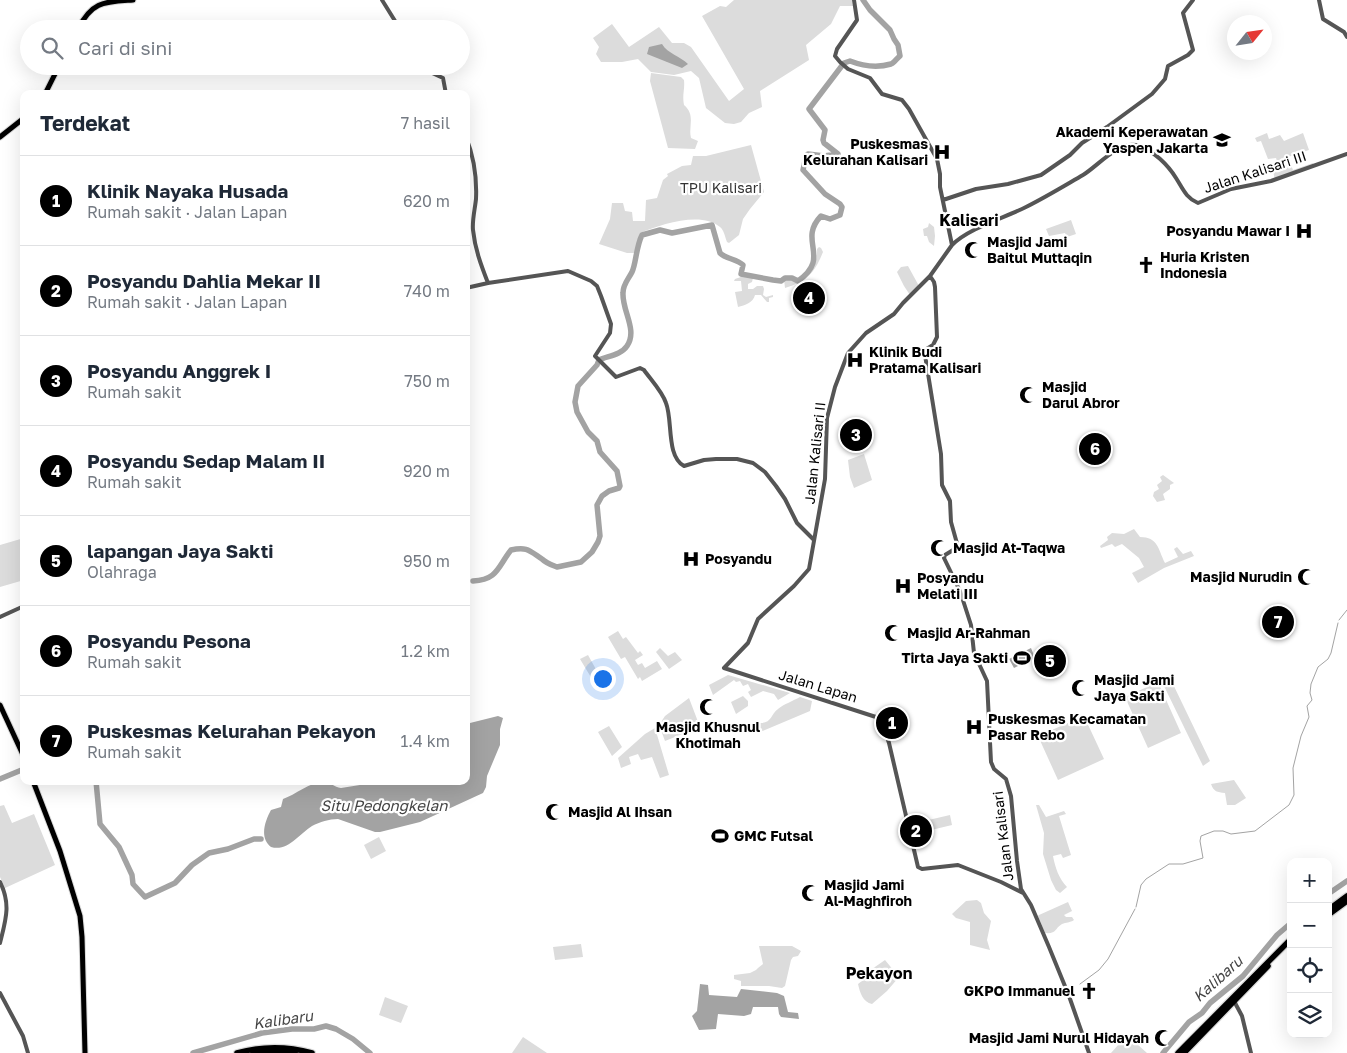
<!DOCTYPE html>
<html lang="id">
<head>
<meta charset="utf-8">
<style>
	:root { --surface:#fff; --page:#f2f2f3; --text:#1f2937; --muted:#747a83; --line:#e0e1e3; --accent:#000 }
	body { margin:0; font-family:"Golos Text",sans-serif; background:var(--page); color:var(--text) }
	.controls { position:absolute; right:15px; bottom:15px; display:grid; overflow:hidden; border-radius:10px; box-shadow:0 5px 20px #0002 }
	.controls button { width:45px; height:45px; display:grid; place-items:center; padding:0; border:0; border-bottom:1px solid var(--line); background:var(--surface); color:var(--text); font:25px sans-serif }
	.compass { position:absolute; left:1227px; top:15px; width:45px; height:45px; border-radius:50%; background:var(--surface); box-shadow:0 5px 20px #0002; rotate:60deg }
	.you { position:absolute; left:602px; top:678px; width:18px; height:18px; margin:-12px; border:4px solid #fff; border-radius:50%; background:#1a73e8; box-shadow:0 0 0 8px #1a73e833 }
	.badge { display:grid; place-items:center; width:32px; height:32px; border-radius:50%; background:var(--accent); color:#fff; font-size:16px; font-weight:700 }
	.pin { position:absolute; translate:-50% -50%; border:2px solid #fff; box-shadow:0 1px 5px #0006 }
	.list { margin:0; padding:0; list-style:none }
	h2 { display:flex; justify-content:space-between; align-items:center; height:65px; margin:0; padding:0 20px; font-size:21px }
	h2 small { font-size:16px; font-weight:400; color:var(--muted) }
	.list li { display:grid; grid-template-columns:32px 1fr auto; gap:15px; align-items:center; box-sizing:border-box; height:90px; padding:0 20px; border-top:1px solid var(--line) }
	.list b { display:block; font-size:19px; white-space:nowrap }
	.list p { margin:0; font-size:16px; white-space:nowrap; color:var(--muted) }
	.list em { font-size:16px; font-style:normal; color:var(--muted) }
	.icon { flex:none; width:28px; height:28px; fill:none; stroke:currentColor; stroke-width:2; stroke-linecap:round; stroke-linejoin:round }
	.map { position:relative; flex:none; width:1347px; height:1053px; overflow:hidden }
	.search { position:absolute; background:var(--surface); box-shadow:0 5px 20px #0002; left:20px; top:20px; width:450px; height:55px; display:flex; align-items:center; gap:12px; box-sizing:border-box; padding:0 18px; border-radius:28px; color:var(--muted); font-size:19px }
	.panel { position:absolute; background:var(--surface); box-shadow:0 5px 20px #0002; left:20px; top:90px; width:450px; height:695px; border-radius:10px }
	.map>svg:first-child { display:block }
	.green { fill:#dcdcdc }
	.water { fill:#a3a3a3 }
	.lines { fill:none; stroke-linecap:round; stroke-linejoin:round }
	.stream { stroke:#a3a3a3; stroke-width:1 }
	.river { stroke:#a3a3a3; stroke-width:5.5 }
	.major-casing { stroke:#dbdbdb; stroke-width:7 }
	.highway-casing { stroke:#dbdbdb; stroke-width:8 }
	.minor { stroke:#555; stroke-width:4 }
	.major { stroke:#000; stroke-width:5 }
	.highway { stroke:#000; stroke-width:5.5 }
	.labels { text-anchor:middle; stroke-width:4.5; stroke-linejoin:round; paint-order:stroke }
	.poi-label { font-size:14px; font-weight:bold; fill:#000; stroke:#fff; text-anchor:start }
	.street-label { font-size:14px; fill:#000; stroke:#fff }
	.park-label { font-size:14px; fill:#333; stroke:#fff }
	.water-label { font-size:15px; font-style:italic; fill:#444; stroke:#fff }
	.quarter-label { font-size:16px; font-weight:bold; fill:#000; stroke:#fff }
</style>
</head>
<body>
<div class="map">
<svg width="1347" height="1053" viewBox="0 0 1347 1053">
	<rect width="100%" height="100%" fill="#fff"/>
	<!-- green -->
	<path class="green" d="M734 0H852L853 6H840L831 24 806 45 809 60 760 91 762 107 749 113 741 122 734 124 725 123 706 108 699 78 691 71 674 75 651 72 638 59 622 62H601L596 54 599 47 593 38 612 24 629 47 659 27 672 43H684L691 47 729 101 744 89 702 16 720 6 726 7Z
		M651 73 681 77 684 80C685 90 682 94 684 105 696 115 688 127 691 138L698 141 695 149 668 148 650 81Z
		M1267 133 1269 139 1280 135 1284 141 1303 133 1309 150 1288 157 1293 170 1313 163 1314 166 1275 180 1273 171 1283 167 1281 160 1277 161 1276 158 1268 159 1261 141 1257 142 1255 138Z
		M751 145 764 192 750 209 743 219 739 235 729 243 727 242C725 237 724 230 720 227 702 211 661 224 640 233L635 253H627L599 244 610 219 612 203H623L625 211 632 212 633 221H645L646 200 657 198 663 180 668 176 667 174 682 166 691 165 693 156H706Z
		M1071 220 1076 234 1067 237 1065 233 1049 236 1046 229Z
		M929 223 934 227 935 236 934 246 929 242 927 236H924L923 229 928 227Z
		M819 247 821 248 823 252C814 274 807 281 785 288L784 279H792L799 282C809 274 818 264 817 249Z
		M908 266 919 286 910 295 904 286 897 272 901 267Z
		M744 276 753 278 752 282 748 284V289H753L757 286H763L764 289 763 295 766 297 773 295V297L769 298V302H767L761 295H755C753 303 745 305 738 307L735 292 742 291 741 281H734L735 279Z
		M864 454 872 480 854 488 850 477 848 460Z
		M1163 475 1174 483 1170 485V489L1163 494 1165 500 1157 502 1153 496 1154 492 1159 489 1157 485 1162 481 1160 477Z
		M1134 529 1140 537C1158 537 1158 549 1165 563L1178 557 1174 549 1177 547 1183 554 1191 551 1194 556 1164 568 1138 583 1132 573 1144 567 1139 558 1122 544 1115 547 1112 544 1101 548 1100 546 1108 540 1107 537 1112 533 1124 534Z
		M24 538V580L0 587V545Z
		M618 631 623 639 626 637 638 653 640 651 643 655 635 660 638 665 642 663 645 668 657 661 662 669 642 681 640 677 638 679 625 657 621 659 608 637Z
		M660 648 668 656 675 652 682 660 669 669 656 652Z
		M1051 650 1060 668 1049 673 1040 655Z
		M588 655 598 673 606 669 612 681 605 684 601 674 592 679 580 659Z
		M728 675 790 693 778 700 774 694 763 691 751 697 748 692 751 690 748 684 743 686 740 681 736 682 734 680 713 695 709 685Z
		M1171 680 1210 761 1203 766 1163 684Z
		M1158 682 1181 733 1148 748 1125 697Z
		M743 696 748 701V706L736 714 731 702Z
		M800 697 812 701 810 711 760 732 757 727 758 723C772 724 770 715 778 709 784 704 793 701 800 697Z
		M689 698 700 727 665 741 659 725 665 716Z
		M1084 716 1104 759 1058 780 1038 736Z
		M609 726 622 747 612 756 598 732Z
		M655 728 669 775 660 778 652 757 641 760 638 754 629 757 631 764 621 768 618 758 645 734Z
		M1234 780 1246 798 1235 805H1227L1225 793C1217 792 1214 792 1211 784Z
		M4 805 12 823 34 814 55 865 5 888 0 877V806Z
		M1036 805H1039L1046 817 1064 811 1066 814 1059 816 1071 855 1063 858 1061 854 1053 856C1055 867 1059 879 1067 887L1060 893 1056 890 1051 880 1043 854 1044 833Z
		M950 815 952 825 923 832 920 822Z
		M379 837 386 851 371 859 364 845Z
		M977 900 981 903 984 913 991 921 987 940 990 950 970 945V922L956 918 952 914 966 901Z
		M1068 902 1072 911 1064 915 1066 917H1072L1074 920C1070 923 1066 922 1062 924 1054 929 1057 934 1045 933L1038 916 1039 915Z
		M581 944 583 957 555 960 553 947Z
		M773 946H792L801 951 798 956 793 957 791 960 785 986 782 988 769 986H741V981L734 979V975L750 973 756 970 758 968 763 964 759 946Z
		M885 960 899 977 887 991 872 1004C863 1002 860 993 858 984L867 977 872 969Z
		M385 997 408 1006 401 1023 379 1015Z
		M1127 1035 1147 1053H1111Z
		M523 1037 547 1053H512Z"/>
	<!-- water -->
	<path class="water" d="M662 44C668 54 680 56 688 64L682 68 647 54 649 47Z
		M1031 648 1035 658 1014 668 1009 659Z
		M498 716 503 718 500 729V745L487 776 486 787 483 793 420 822 380 832H375L338 819C329 819 320 822 312 826 299 834 288 852 271 847 259 838 265 821 271 810L281 807 283 799C295 795 310 782 323 782 331 782 334 787 341 788L385 781H466V724Z
		M700 984 708 985 709 995 737 997 741 989 777 993 784 996 788 1012 798 1013 799 1019 781 1017 779 1014 778 1007H753L751 1014 744 1016 718 1014 716 1029 699 1030 692 1016 697 1011Z"/>
	<g class="lines">
		<!-- stream -->
		<path class="stream" d="M1339 620 1347 610
			M1136 907 1141 885 1146 879 1169 864H1183L1203 858 1200 841 1201 836 1214 831H1223L1231 834 1255 831 1289 805 1294 795 1293 768 1301 736 1309 717 1307 706 1312 700 1310 693 1311 684 1318 667 1328 659 1331 653 1338 623
			M1080 984 1099 970 1108 959 1135 909"/>
		<!-- river -->
		<path class="river" d="M473 581C498 580 498 566 511 550 527 546 530 551 542 559 546 563 552 565 557 567L581 562 592 552 598 542 600 536 597 505 602 496 609 491 619 488 620 486 617 471 600 452 597 441 588 432 577 412 575 402 578 386 597 365 599 360C608 356 621 355 627 346 638 330 622 311 623 293 623 284 628 280 632 272 636 264 636 247 642 235L660 230 672 233 712 225 720 253C726 259 737 259 743 265L741 274 773 280 781 281 785 278H792L798 281C832 257 797 241 821 216L830 219 840 215 842 207 840 204 825 194 803 170 806 156 808 154 824 156 838 154 824 143 823 140 825 130 809 109 844 63 850 61C863 66 877 68 891 64 894 63 897 58 900 56L898 45 894 39 890 30 870 10 863 0
			M0 779 24 769
			M96 781 100 824 119 847 132 875 133 884 145 897 175 883 192 865 209 853 228 849 254 839H261
			M1328 894 1347 881
			M193 1053 262 1033 292 1029H314L326 1026 336 1029 353 1039 370 1053
			M1163 1053 1189 1022 1202 1013 1210 1003 1243 976 1277 935 1291 923"/>
		<!-- major casing -->
		<g class="major-casing">
			<path id="major" d="M78 29C92 1 104 2 133 0
				M45 94 59 66
				M0 137 24 118
				M0 705 24 757
				M33 781 60 851 80 916 82 937 85 1053"/>
		</g>
		<!-- highway casing -->
		<g class="highway-casing">
			<path id="highway" d="M1328 910 1347 896
				M1328 915 1347 901
				M237 1053C262 1046 287 1046 312 1053
				M253 1053 269 1051 295 1053
				M1178 1053 1291 939
				M1184 1053 1268 966"/>
		</g>
		<!-- minor -->
		<path class="minor" d="M382 0 400 29
			M854 0 857 20 837 49 835 56 840 62 848 69 870 78 882 94 902 100 909 109 937 159 940 174V187L952 245 930 276 903 303 894 314 866 333 848 353 835 387 827 418 825 479 809 569 794 586 758 619 748 643 724 668 879 718 882 722 889 743 918 867 922 869 958 865 1001 882 1023 893
			M1319 0 1323 19 1344 32 1347 37
			M424 66 430 72 443 78 446 94
			M466 137C474 157 477 177 476 199 475 209 472 220 473 230 475 249 481 265 488 283
			M943 200 976 189 1008 184 1041 175 1070 155 1082 143 1107 127 1152 94 1165 79 1168 66 1188 55 1193 50 1183 13 1193 0
			M952 245C969 228 1004 218 1026 207 1046 197 1064 186 1083 175 1098 166 1120 139 1139 146 1154 151 1168 165 1176 178 1183 189 1186 198 1198 203L1231 189 1271 181 1347 154
			M930 276 934 282 935 287 937 337 933 345 925 350V355L941 454 942 485 950 501 951 522 958 547 945 555 944 558 960 591 971 625 974 653 987 681 991 762 994 769 1006 779 1011 796 1017 861 1021 889 1031 905 1049 947 1069 996 1089 1053
			M466 288 488 283 568 271 591 281 597 286 601 296 611 324 610 333 595 356 616 377 640 368 644 370C651 380 662 391 666 403 673 421 666 456 684 466L704 460 716 459H737L753 463 765 472 776 486 785 499 797 523 813 539
			M0 617 24 606
			M0 882C11 904 6 919 0 943
			M0 993 23 1036 28 1053
			M1234 1001 1242 1016 1251 1053"/>
		<!-- major -->
		<use href="#major" class="major"/>
		<!-- highway -->
		<use href="#highway" class="highway"/>
	</g>
	<!-- icons -->
	<defs>
		<g id="university-bare" transform="scale(1.35)"><path d="M0-5L7-2L0 1L-7-2ZM-4 1L0 2.5L4 1V4Q0 6-4 4Z" fill="#000" stroke="#fff" stroke-width="2.5" paint-order="stroke"/></g>
		<g id="hospital-bare" transform="scale(1.35)"><path d="M-5-5h3v3.5h4V-5h3V5h-3V1.5h-4V5h-3Z" fill="#000" stroke="#fff" stroke-width="2.5" paint-order="stroke"/></g>
		<g id="mosque-bare" transform="scale(1.35)"><path d="M3.5-4.9A6 6 0 1 0 3.5 4.9A5 5 0 1 1 3.5-4.9Z" fill="#000" stroke="#fff" stroke-width="2.5" paint-order="stroke"/></g>
		<g id="church-bare" transform="scale(1.35)"><path d="M-1.2-6h2.4v3.5h3.3v2.4h-3.3V6h-2.4V-.1h-3.3v-2.4h3.3Z" fill="#000" stroke="#fff" stroke-width="2.5" paint-order="stroke"/></g>
		<g id="stadium-bare" transform="scale(1.35)"><path d="M0-5a6.5 5 0 1 0 0 10a6.5 5 0 1 0 0-10ZM-3.5-1.8h7v3.6h-7Z" fill="#000" stroke="#fff" stroke-width="2.5" paint-order="stroke"/></g>
	</defs>
	<g fill-rule="evenodd">
		<use href="#university-bare" x="1222" y="140"/>
		<use href="#hospital-bare" x="942" y="152"/>
		<use href="#hospital-bare" x="1304" y="231"/>
		<use href="#mosque-bare" x="973" y="250"/>
		<use href="#church-bare" x="1146" y="265"/>
		<use href="#hospital-bare" x="855" y="360"/>
		<use href="#mosque-bare" x="1028" y="395"/>
		<use href="#mosque-bare" x="939" y="548"/>
		<use href="#hospital-bare" x="691" y="559"/>
		<use href="#mosque-bare" x="1306" y="577"/>
		<use href="#hospital-bare" x="903" y="586"/>
		<use href="#mosque-bare" x="893" y="633"/>
		<use href="#stadium-bare" x="1022" y="658"/>
		<use href="#mosque-bare" x="1080" y="688"/>
		<use href="#mosque-bare" x="708" y="707"/>
		<use href="#hospital-bare" x="974" y="727"/>
		<use href="#mosque-bare" x="554" y="812"/>
		<use href="#stadium-bare" x="720" y="836"/>
		<use href="#mosque-bare" x="810" y="893"/>
		<use href="#church-bare" x="1089" y="991"/>
		<use href="#mosque-bare" x="1163" y="1038"/>
	</g>
	<g class="labels">
		<!-- poi labels -->
		<g class="poi-label">
			<text x="1208" y="137" text-anchor="end">Akademi Keperawatan<tspan x="1208" dy="16">Yaspen Jakarta</tspan></text>
			<text x="928" y="149" text-anchor="end">Puskesmas<tspan x="928" dy="16">Kelurahan Kalisari</tspan></text>
			<text x="1290" y="236" text-anchor="end">Posyandu Mawar I</text>
			<text x="987" y="247">Masjid Jami<tspan x="987" dy="16">Baitul Muttaqin</tspan></text>
			<text x="1160" y="262">Huria Kristen<tspan x="1160" dy="16">Indonesia</tspan></text>
			<text x="869" y="357">Klinik Budi<tspan x="869" dy="16">Pratama Kalisari</tspan></text>
			<text x="1042" y="392">Masjid<tspan x="1042" dy="16">Darul Abror</tspan></text>
			<text x="953" y="553">Masjid At-Taqwa</text>
			<text x="705" y="564">Posyandu</text>
			<text x="1292" y="582" text-anchor="end">Masjid Nurudin</text>
			<text x="917" y="583">Posyandu<tspan x="917" dy="16">Melati III</tspan></text>
			<text x="907" y="638">Masjid Ar-Rahman</text>
			<text x="1008" y="663" text-anchor="end">Tirta Jaya Sakti</text>
			<text x="1094" y="685">Masjid Jami<tspan x="1094" dy="16">Jaya Sakti</tspan></text>
			<text x="988" y="724">Puskesmas Kecamatan<tspan x="988" dy="16">Pasar Rebo</tspan></text>
			<text x="708" y="732" text-anchor="middle">Masjid Khusnul<tspan x="708" dy="16">Khotimah</tspan></text>
			<text x="568" y="817">Masjid Al Ihsan</text>
			<text x="734" y="841">GMC Futsal</text>
			<text x="824" y="890">Masjid Jami<tspan x="824" dy="16">Al-Maghfiroh</tspan></text>
			<text x="1075" y="996" text-anchor="end">GKPO Immanuel</text>
			<text x="1149" y="1043" text-anchor="end">Masjid Jami Nurul Hidayah</text>
		</g>
		<!-- street labels -->
		<g class="street-label">
			<text transform="translate(1255 172) rotate(-18)" y="5">Jalan Kalisari III</text>
			<text transform="translate(815 453) rotate(-84)" y="5">Jalan Kalisari II</text>
			<text transform="translate(818 686) rotate(17)" y="5">Jalan Lapan</text>
			<text transform="translate(1003 836) rotate(-97)" y="5">Jalan Kalisari</text>
		</g>
		<!-- park labels -->
		<g class="park-label">
			<text x="721" y="193">TPU Kalisari</text>
		</g>
		<!-- water labels -->
		<g class="water-label">
			<text x="384" y="811">Situ Pedongkelan</text>
			<text transform="translate(1218 979) rotate(-42)" y="5">Kalibaru</text>
			<text transform="translate(283 1020) rotate(-8)" y="5">Kalibaru</text>
		</g>
		<!-- quarter labels -->
		<g class="quarter-label">
			<text x="969" y="226">Kalisari</text>
			<text x="879" y="979">Pekayon</text>
		</g>
	</g>
</svg>
<div class="controls">
<button>+</button>
<button>−</button>
<button><svg class="icon" aria-label="locate" viewBox="0 0 24 24"><circle cx="12" cy="12" r="6"/><path d="M12 2v4M12 18v4M2 12h4M18 12h4"/></svg></button>
<button><svg class="icon" aria-label="layers" viewBox="0 0 24 24"><path d="M12 4l9 5-9 5-9-5zM3 14l9 5 9-5"/></svg></button>
</div>
<svg class="compass" viewBox="-18 -18 36 36"><path d="M0-13l5 13h-10z" fill="#e53935"/><path d="M0 13l5-13h-10z" fill="#747a83"/></svg>
<div class="you"></div>
<div class="pin badge" style="left:892px;top:723px">1</div>
<div class="pin badge" style="left:916px;top:831px">2</div>
<div class="pin badge" style="left:856px;top:435px">3</div>
<div class="pin badge" style="left:809px;top:298px">4</div>
<div class="pin badge" style="left:1050px;top:661px">5</div>
<div class="pin badge" style="left:1095px;top:449px">6</div>
<div class="pin badge" style="left:1278px;top:622px">7</div>
<div class="search"><svg class="icon" aria-label="search" viewBox="0 0 24 24"><circle cx="10" cy="10" r="6"/><path d="M15 15l6 6"/></svg>Cari di sini</div>
<section class="panel">
<h2>Terdekat<small>7 hasil</small></h2>
<ul class="list">
<li><span class="badge">1</span><div><b>Klinik Nayaka Husada</b><p>Rumah sakit · Jalan Lapan</p></div><em>620 m</em></li>
<li><span class="badge">2</span><div><b>Posyandu Dahlia Mekar II</b><p>Rumah sakit · Jalan Lapan</p></div><em>740 m</em></li>
<li><span class="badge">3</span><div><b>Posyandu Anggrek I</b><p>Rumah sakit</p></div><em>750 m</em></li>
<li><span class="badge">4</span><div><b>Posyandu Sedap Malam II</b><p>Rumah sakit</p></div><em>920 m</em></li>
<li><span class="badge">5</span><div><b>lapangan Jaya Sakti</b><p>Olahraga</p></div><em>950 m</em></li>
<li><span class="badge">6</span><div><b>Posyandu Pesona</b><p>Rumah sakit</p></div><em>1.2 km</em></li>
<li><span class="badge">7</span><div><b>Puskesmas Kelurahan Pekayon</b><p>Rumah sakit</p></div><em>1.4 km</em></li>
</ul>
</section>
</div>
</body>
</html>
